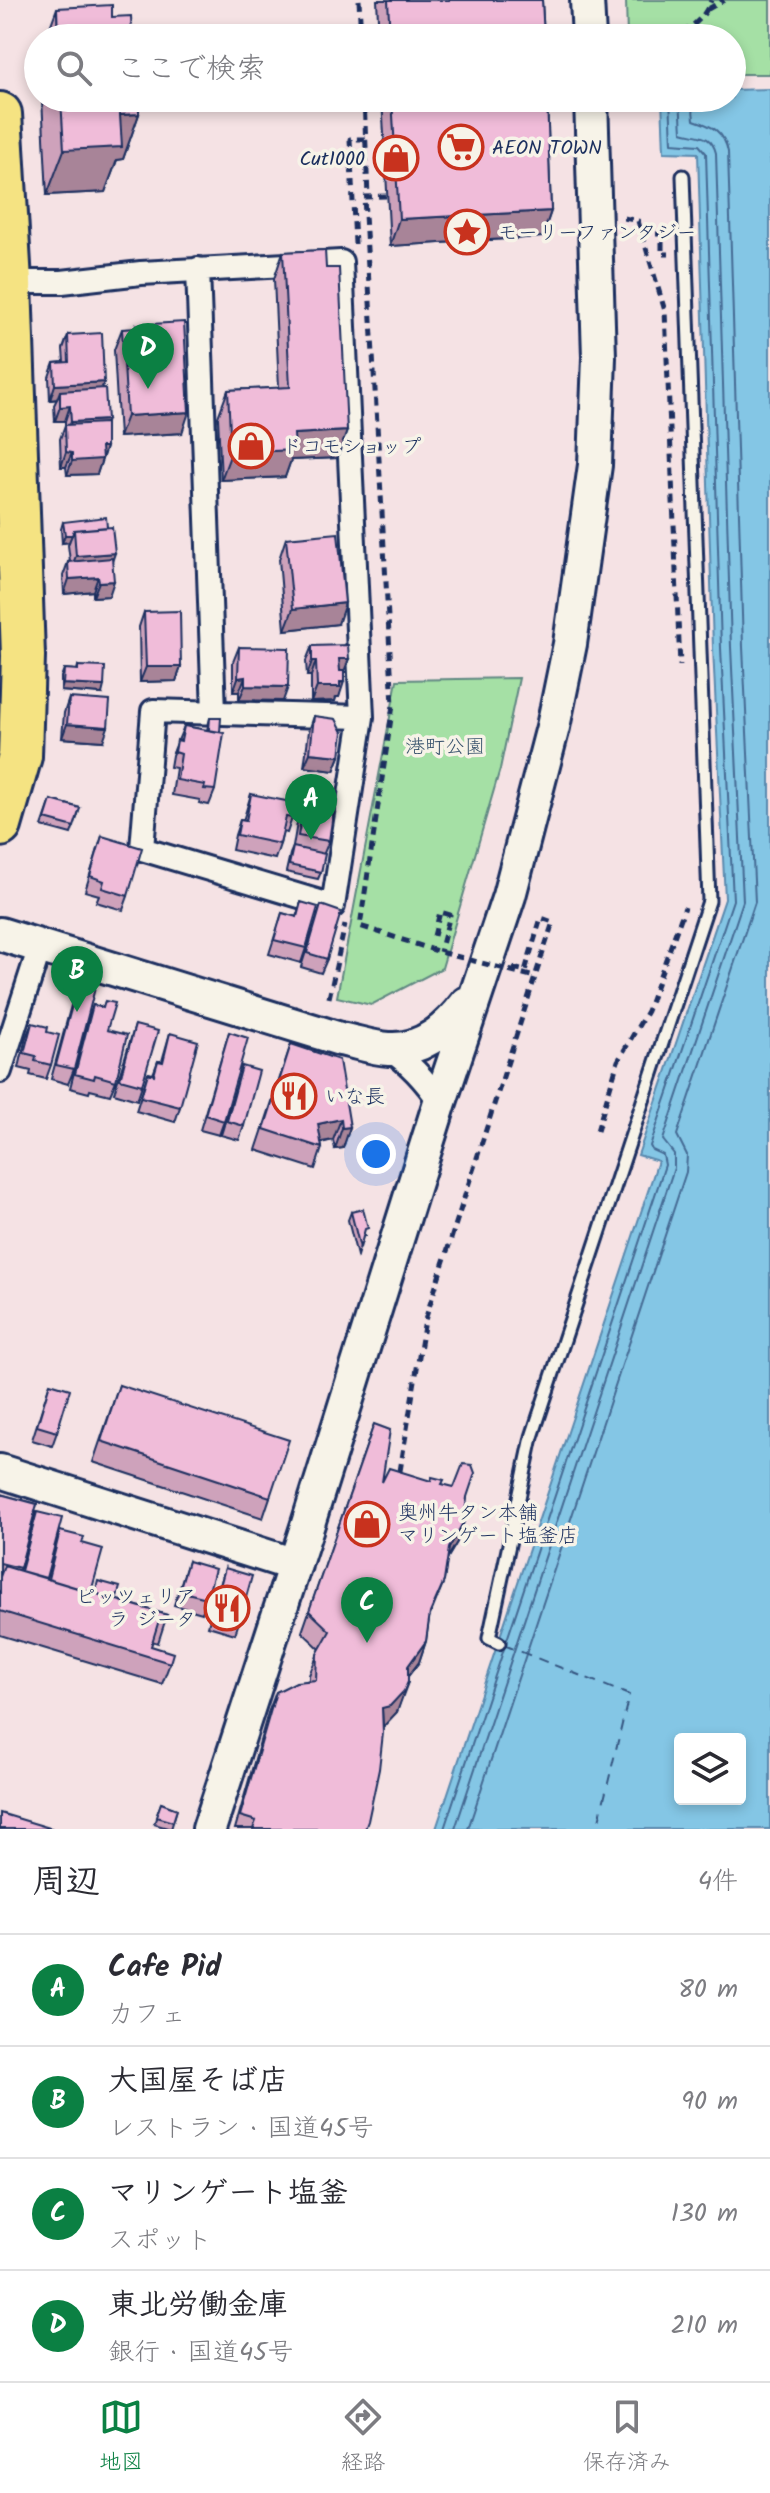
<!DOCTYPE html>
<html lang="ja">
<head>
<meta charset="utf-8">
<style>
	:root { --surface:#fff; --page:#f7f7f7; --text:#2b2b33; --muted:#7c7c81; --line:#e1e1e2; --accent:#0b8043 }
	body { margin:0; font-family:Kalam,"Klee One",sans-serif; background:var(--page); color:var(--text) }
	.controls { position:absolute; right:24px; bottom:24px; display:grid; overflow:hidden; border-radius:8px; box-shadow:0 4px 12px #0003 }
	.controls button { width:72px; height:72px; display:grid; place-items:center; padding:0; border:0; border-bottom:2px solid var(--line); background:var(--surface); color:var(--text); font:40px sans-serif }
	.you { position:absolute; left:376px; top:1154px; width:28px; height:28px; margin:-20px; border:6px solid #fff; border-radius:50%; background:#1a73e8; box-shadow:0 0 0 12px #1a73e833 }
	.badge { display:grid; place-items:center; width:52px; height:52px; border-radius:50%; background:var(--accent); color:#fff; font-size:26px; font-weight:700 }
	.pin { position:absolute; translate:-50% -66px; filter:drop-shadow(0 2px 4px #0008) }
	.pin::after { content:''; position:absolute; top:42px; width:28px; height:24px; background:inherit; clip-path:polygon(0 0,100% 0,50% 100%) }
	.list { margin:0; padding:0; list-style:none }
	h2 { display:flex; justify-content:space-between; align-items:center; height:104px; margin:0; padding:0 32px; font-size:34px }
	h2 small { font-size:26px; font-weight:400; color:var(--muted) }
	.list li { display:grid; grid-template-columns:52px 1fr auto; gap:24px; align-items:center; box-sizing:border-box; height:112px; padding:0 32px; border-top:2px solid var(--line) }
	.list b { display:block; font-size:30px; white-space:nowrap }
	.list p { margin:0; font-size:26px; white-space:nowrap; color:var(--muted) }
	.list em { font-size:26px; font-style:normal; color:var(--muted) }
	.icon { flex:none; width:44px; height:44px; fill:none; stroke:currentColor; stroke-width:2; stroke-linecap:round; stroke-linejoin:round }
	.map { position:relative; flex:none; width:770px; height:1829px; overflow:hidden }
	.search { position:absolute; background:var(--surface); box-shadow:0 4px 12px #0003; left:24px; right:24px; top:24px; height:88px; display:flex; align-items:center; gap:20px; box-sizing:border-box; padding:0 28px; border-radius:44px; color:var(--muted); font-size:30px }
	.sheet { height:552px; background:var(--surface) }
	nav { display:flex; justify-content:space-around; align-items:center; box-sizing:border-box; height:112px; border-top:2px solid var(--line); background:var(--surface); font-size:22px; color:var(--muted) }
	nav a { display:grid; justify-items:center; gap:4px }
	nav .on { color:var(--accent) }
	.map>svg:first-child { display:block }
	.green { fill:#a5e0a5; stroke:#608882; stroke-width:2 }
	.water { fill:#84c6e5; stroke:#5a8aaf; stroke-width:2; fill-rule:evenodd }
	.lines { fill:none; stroke-linecap:round; stroke-linejoin:round }
	.shore { stroke:#456b94; stroke-width:2 }
	.ferry { stroke:#355580; stroke-width:2; stroke-dasharray:10 8; stroke-linecap:butt }
	.lane-casing { stroke:#1b2f5e; stroke-width:17 }
	.street-casing { stroke:#1b2f5e; stroke-width:28 }
	.secondary-casing { stroke:#1b2f5e; stroke-width:38 }
	.highway-casing { stroke:#1b2f5e; stroke-width:48 }
	.path { stroke:#1b2f5e; stroke-width:5; stroke-dasharray:8 6; stroke-linecap:butt }
	.lane { stroke:#f7f3e8; stroke-width:11 }
	.street { stroke:#f7f3e8; stroke-width:22 }
	.secondary { stroke:#f7f3e8; stroke-width:32 }
	.highway { stroke:#f5e382; stroke-width:42 }
	.path-bridge { stroke:#1b2f5e; stroke-width:5; stroke-dasharray:8 6; stroke-linecap:butt }
	.wall { fill:#cea2bb; stroke:#1b2f5e; stroke-width:2 }
	.shaded-wall { fill:#a88498; stroke:#1b2f5e; stroke-width:2 }
	.building { fill:#f0bcd9; stroke:#1b2f5e; stroke-width:2 }
	.labels { text-anchor:middle; stroke-width:7; stroke-linejoin:round; paint-order:stroke }
	.poi-label { font-size:20px; fill:#1b2f5e; stroke:#f7f3e8; text-anchor:start }
	.park-label { font-size:20px; fill:#37526c; stroke:#f7f3e8 }
</style>
</head>
<body>
<div class="map">
<svg width="770" height="1829" viewBox="0 0 770 1829">
	<rect width="100%" height="100%" fill="#f5e2e4"/>
	<filter id="ink" filterUnits="userSpaceOnUse"><feTurbulence type="fractalNoise" baseFrequency=".0125" numOctaves="2"/><feDisplacementMap in="SourceGraphic" scale="16" xChannelSelector="R" yChannelSelector="G"/><feConvolveMatrix kernelMatrix="1 2 1 2 8 2 1 2 1" color-interpolation-filters="sRGB"/></filter>
	<g filter="url(#ink)">
		<!-- green -->
		<path class="green" d="M626 0H770V74H732V38H627Z
			M519 678 500 769 442 968 371 1005 337 997 397 680Z"/>
		<!-- water -->
		<path class="water" d="M770 89V1829H436L658 1161 638 1155 725 899 713 648 698 153 664 152 662 98H732V90ZM680 1739H740V1799H680Z"/>
		<g class="lines">
			<!-- shore -->
			<path class="shore" d="M444 1829 665 1165 663 1155 652 1150 650 1146 733 900 721 648 706 153 699 145 672 143 670 98
				M455 1829 674 1168V1154L663 1140 743 901 731 647 716 153C711 133 697 137 682 132L680 98
				M468 1829 686 1172 687 1155 677 1135 755 902 743 647 728 152C724 131 712 126 694 120L692 98"/>
			<!-- ferry -->
			<path class="ferry" d="M504 1645 629 1695 597 1829"/>
			<!-- lane casing -->
			<g class="lane-casing">
				<path id="lane" d="M499 1643 489 1638 532 1437 709 901 683 176"/>
			</g>
			<!-- street casing -->
			<g class="street-casing">
				<path id="street" d="M198 269 214 712
					M10 282H62L141 273 341 262 362 717 333 906 142 849 153 711 362 717
					M390 1050C411 1064 426 1081 440 1102
					M0 1071 40 947"/>
			</g>
			<!-- secondary casing -->
			<g class="secondary-casing">
				<path id="secondary" d="M587 0 589 38
					M0 934 340 1039C356 1042 373 1048 389 1049 423 1051 448 1028 467 1003
					M0 1471 295 1565
					M209 1829 307 1527 440 1102 509 896 553 727 570 644 595 465 599 357 591 98"/>
			</g>
			<!-- highway casing -->
			<g class="highway-casing">
				<path id="highway" d="M0 114 10 282 23 656 20 756 0 825"/>
			</g>
			<!-- path -->
			<path class="path" d="M359 0 361 38
				M708 9 724 0
				M669 38C688 31 704 20 711 0
				M364 98 368 197
				M624 218 638 221 665 311 680 666
				M642 234H662V254H669
				M355 244 350 139H366
				M434 936 440 912 450 915 440 952
				M513 968 525 971 541 918 553 922 535 977
				M329 998 345 925
				M597 1131 618 1061 647 1011 685 907"/>
			<!-- lane -->
			<use href="#lane" class="lane"/>
			<!-- street -->
			<use href="#street" class="street"/>
			<!-- secondary -->
			<use href="#secondary" class="secondary"/>
			<!-- highway -->
			<use href="#highway" class="highway"/>
			<!-- path-bridge -->
			<path class="path-bridge" d="M386 196 364 197 393 705 360 926 440 952 535 977 425 1320 399 1477"/>
		</g>
		<!-- wall -->
		<path class="wall" d="M377 0H542L544 38H379Z
			M57 8 58 38H46Z
			M42 98H118L119 103 139 114 123 159 117 160 105 192 47 195Z
			M382 98H547L551 211 542 237 390 246Z
			M283 252 326 268 347 431 337 458 291 460 285 477 221 480 218 417 228 390 279 388 274 279Z
			M136 325 182 433 119 437 114 350 122 329H135Z
			M68 335 104 382 102 388 106 423V447L97 474 67 475 66 467H61L60 439 65 425V421H55L54 405 57 399 50 400 49 377 54 363 64 362 63 349Z
			M63 522 112 561 109 596 93 597V591L64 594 63 576 68 562 70 561 68 545 69 542 62 543 61 529Z
			M286 538 338 624 285 630 279 559Z
			M144 612 181 667 176 681 140 682 139 627Z
			M312 646 344 673 339 697H336L335 701 311 702V676H307L306 661Z
			M239 647 283 701 239 700V692H233V662Z
			M78 666 102 694 61 691V677L64 669 77 670Z
			M69 698 103 741 62 738 64 713Z
			M314 716 340 756 334 771 304 767 309 731Z
			M210 718 215 790 209 805 199 803 200 800 172 795 176 768 170 767 172 755 184 726 207 730Z
			M251 794 292 818 287 833 283 832 280 844 275 859 232 850 235 835 240 820 243 821Z
			M51 800 80 808 71 834 42 826Z
			M303 809 329 841 324 853 321 872 318 879 286 872 290 854 293 847 297 823Z
			M102 836 128 896 123 910 96 902 99 895 85 891Z
			M301 902 306 948 301 963 269 954 282 913 296 917Z
			M321 905 327 959 321 973 301 967Z
			M78 983 74 1069 68 1084 51 1079 73 998Z
			M105 1001 107 1030 116 1081 110 1095 90 1090 89 1093 70 1088 88 1019 93 1005 103 1007Z
			M32 1023 47 1032 51 1065 46 1079 30 1075 31 1071 19 1068 26 1037Z
			M135 1025 142 1085 137 1100 114 1093Z
			M229 1032 224 1121 219 1135 200 1130Z
			M170 1033 180 1107 175 1122 136 1111 148 1073 153 1074 158 1061H162Z
			M291 1044 350 1127 343 1148 335 1149 333 1140 321 1143 322 1148 315 1169 256 1150Z
			M242 1066 244 1126 239 1140 221 1135Z
			M351 1212 365 1236H363L357 1256 348 1220Z
			M50 1383 57 1432 52 1446 32 1440Z
			M119 1385 270 1497 263 1518 93 1462Z
			M374 1424 382 1482 442 1484 467 1497 464 1521 457 1542 447 1559 444 1581 429 1618 426 1641 419 1662 408 1676 397 1712 383 1726 365 1829H235L268 1713 276 1692 309 1680V1675L320 1649 302 1632Z
			M0 1494 37 1504 19 1570 37 1512 46 1578 60 1531 82 1543 91 1592 167 1615 158 1643 152 1641 151 1646 170 1663 162 1684 0 1635Z
			M188 1561 207 1598 202 1613 174 1605Z
			M225 1568 240 1619 235 1634 208 1626Z
			M161 1803 177 1809 171 1829 154 1824Z"/>
		<!-- shaded-wall -->
		<path class="shaded-wall" d="M139 114 123 159 117 160 105 192 47 195 64 150 120 115Z
			M551 211 542 237 390 246 399 219Z
			M104 382 98 397 60 391 57 399 50 400 55 385Z
			M70 406 65 421H55L60 407Z
			M189 412 182 433 119 437 127 416Z
			M107 420 102 434 65 436 71 422Z
			M347 431 337 458 291 460 285 477 221 480 231 453 294 434Z
			M101 447H106L97 474 67 475 72 461Z
			M66 452 72 453 66 467H61Z
			M65 535H72L69 542 62 543Z
			M115 553 110 568 70 571 76 556Z
			M98 577 93 591 64 594 69 579Z
			M114 581 109 596 93 597 99 582Z
			M345 603 338 624 285 630 293 609Z
			M339 659H349L343 674H334Z
			M312 661H316L311 676H307Z
			M146 667H181L176 681 140 682Z
			M245 677 239 692H233L238 678Z
			M344 682 339 697H336L335 701 311 702 317 687Z
			M63 684 104 686 102 694 61 691Z
			M245 686 288 687 283 701 239 700Z
			M67 724 108 727 103 741 62 738Z
			M310 753 340 756 334 771 304 767Z
			M341 1119 333 1140 311 1144 318 1124Z
			M350 1127 343 1148 335 1149 342 1128Z
			M464 1521 457 1542 441 1569 449 1548Z
			M426 1641 419 1662 400 1687 408 1666Z
			M408 1682 397 1712 383 1727 382 1708Z"/>
		<!-- building -->
		<path class="building" d="M388 0H542L544 38H390Z
			M112 5V17L131 16 132 36 116 38H58L57 8Z
			M61 98H118L119 103 139 102V114L120 115 122 147 64 150Z
			M392 98H547L551 211 399 219Z
			M325 250 326 268H339L347 431 294 434 295 450 231 453 228 390 290 387 283 252Z
			M184 322 189 412 127 416 122 329 137 328 136 325Z
			M102 333 104 382 55 385 54 363 69 362 68 335Z
			M105 388 107 420 71 422 70 406 60 407V391Z
			M106 423V447H101L102 459 72 461V453L66 452 65 425Z
			M106 517 107 527 74 530 72 535H65L63 522Z
			M112 527 115 553 76 556 74 530Z
			M338 533 345 603 293 609 286 538Z
			M112 558 114 581 99 582 98 577 69 579 68 562Z
			M180 611 181 667H146L144 612Z
			M348 645 349 659H339L340 671H344V682H340V687H317L316 661H312V646Z
			M239 647 289 648 288 687 245 686V677L238 678Z
			M78 666 105 667 104 686 63 684 64 669 78 670Z
			M69 698 110 701 108 727 67 724Z
			M314 716 336 719 343 732 340 756 310 753Z
			M210 718H221L220 732 209 730Z
			M184 726 224 733 215 790 204 789 205 785 177 780 181 754 175 752 177 740 181 741Z
			M251 794 296 803 292 818 286 817 280 844 237 835 240 820 246 821Z
			M51 800 80 808 74 827 45 819Z
			M303 809 333 814 329 841 298 836Z
			M102 836 142 848 128 896 102 888 104 881 90 876Z
			M293 847 325 854 321 872 289 865Z
			M301 902 318 907 306 948 274 940 282 913 297 917Z
			M321 905 341 912 327 959 307 953Z
			M78 983 95 988 74 1069 56 1065Z
			M105 1001 115 1003 107 1030 127 1035 116 1081 95 1075 94 1079 75 1074 93 1005 103 1008Z
			M32 1023 48 1027 47 1032 59 1035 51 1065 35 1061 36 1056 24 1053Z
			M135 1025 158 1031 142 1085 120 1079Z
			M229 1032 248 1038 224 1121 205 1115Z
			M170 1033 198 1041 180 1107 141 1097 148 1073 154 1075 158 1061 163 1062Z
			M291 1044 339 1060 350 1127 342 1128 341 1119 318 1124 322 1148 264 1129Z
			M242 1066 259 1071 244 1126 227 1121Z
			M363 1209 368 1228 365 1229 360 1248 351 1212Z
			M50 1383 70 1389 57 1432 37 1426Z
			M119 1385 289 1440 270 1497 101 1441Z
			M374 1424 390 1430 382 1482 389 1468 431 1481 432 1477 444 1480 442 1484 454 1487 463 1464 472 1465 475 1473 467 1497 464 1521 449 1548 444 1581 430 1613 426 1641 408 1666V1682L404 1691 390 1706 382 1708 383 1733 379 1769 368 1821 365 1829H253L256 1821 240 1816 276 1692 296 1682 316 1680 317 1654 330 1631 309 1611Z
			M0 1494 37 1504 20 1568 0 1563Z
			M37 1512 62 1518 46 1578 21 1571Z
			M60 1531 84 1537 82 1543 103 1549 91 1592 48 1579Z
			M188 1561 215 1569 207 1598 179 1591Z
			M4 1566 167 1615 165 1622 159 1620 151 1646 173 1653 170 1663 0 1611V1577Z
			M225 1568 252 1576 240 1619 213 1612Z
			M98 1581 120 1587 116 1600 95 1593Z
			M161 1803 177 1809 173 1822 156 1817Z
			M0 1813 53 1829H0Z"/>
	</g>
	<!-- icons -->
	<defs>
		<g id="supermarket-ring" transform="scale(2.3)"><circle r="9.5" fill="#f7f3e8" stroke="#c8321e" stroke-width="1.5"/><path d="M-6-5.5h2.5l.6 2H6L4.5 2H-2.5L-4.4-4H-6ZM-1.5 3.2a1.3 1.3 0 1 0 .1 0ZM3 3.2a1.3 1.3 0 1 0 .1 0Z" fill="#c8321e"/></g>
		<g id="shop-ring" transform="scale(2.3)"><circle r="9.5" fill="#f7f3e8" stroke="#c8321e" stroke-width="1.5"/><path d="M-5-2.5h2.3a2.7 3.5 0 0 1 5.4 0H5L5.5 6h-11ZM-1.5-2.5h3a1.5 2.3 0 0 0-3 0Z" fill="#c8321e"/></g>
		<g id="sight-ring" transform="scale(2.3)"><circle r="9.5" fill="#f7f3e8" stroke="#c8321e" stroke-width="1.5"/><path d="M0-6L1.8-2.2L6-1.7L2.9 1.2L3.7 5.4L0 3.3L-3.7 5.4L-2.9 1.2L-6-1.7L-1.8-2.2Z" fill="#c8321e"/></g>
		<g id="restaurant-ring" transform="scale(2.3)"><circle r="9.5" fill="#f7f3e8" stroke="#c8321e" stroke-width="1.5"/><path d="M-5-6h1v4h1v-4h1v4h1v-4h1v5L-1.5 .5V6h-2V.5L-5-1ZM5-6V6H3V1.5H1.5Q1.5-4 5-6Z" fill="#c8321e"/></g>
	</defs>
	<g fill-rule="evenodd">
		<use href="#supermarket-ring" x="461" y="147"/>
		<use href="#shop-ring" x="396" y="158"/>
		<use href="#sight-ring" x="467" y="232"/>
		<use href="#shop-ring" x="251" y="446"/>
		<use href="#restaurant-ring" x="294" y="1096"/>
		<use href="#shop-ring" x="367" y="1524"/>
		<use href="#restaurant-ring" x="227" y="1608"/>
	</g>
	<g class="labels">
		<!-- poi labels -->
		<g class="poi-label">
			<text x="492" y="154">AEON TOWN</text>
			<text x="365" y="165" text-anchor="end">Cut1000</text>
			<text x="498" y="239">モーリーファンタジー</text>
			<text x="282" y="453">ドコモショップ</text>
			<text x="325" y="1103">いな長</text>
			<text x="398" y="1519">奥州牛タン本舗<tspan x="398" dy="23">マリンゲート塩釜店</tspan></text>
			<text x="196" y="1603" text-anchor="end">ピッツェリア<tspan x="196" dy="23">ラ ジータ</tspan></text>
		</g>
		<!-- park labels -->
		<g class="park-label">
			<text x="445" y="753">港町公園</text>
		</g>
	</g>
</svg>
<div class="controls">
<button><svg class="icon" aria-label="layers" viewBox="0 0 24 24"><path d="M12 4l9 5-9 5-9-5zM3 14l9 5 9-5"/></svg></button>
</div>
<div class="you"></div>
<div class="pin badge" style="left:311px;top:840px">A</div>
<div class="pin badge" style="left:77px;top:1012px">B</div>
<div class="pin badge" style="left:367px;top:1643px">C</div>
<div class="pin badge" style="left:148px;top:389px">D</div>
<div class="search"><svg class="icon" aria-label="search" viewBox="0 0 24 24"><circle cx="10" cy="10" r="6"/><path d="M15 15l6 6"/></svg>ここで検索</div>
</div>
<section class="sheet">
<h2>周辺<small>4件</small></h2>
<ul class="list">
<li><span class="badge">A</span><div><b>Cafe Pid</b><p>カフェ</p></div><em>80 m</em></li>
<li><span class="badge">B</span><div><b>大国屋そば店</b><p>レストラン · 国道45号</p></div><em>90 m</em></li>
<li><span class="badge">C</span><div><b>マリンゲート塩釜</b><p>スポット</p></div><em>130 m</em></li>
<li><span class="badge">D</span><div><b>東北労働金庫</b><p>銀行 · 国道45号</p></div><em>210 m</em></li>
</ul>
</section>
<nav>
<a class="on"><svg class="icon" aria-label="map" viewBox="0 0 24 24"><path d="M3 6l6-2 6 2 6-2v14l-6 2-6-2-6 2zM9 4v14M15 6v14"/></svg>地図</a>
<a><svg class="icon" aria-label="directions" viewBox="0 0 24 24"><path d="M12 3l9 9-9 9-9-9zM9 14v-3h6M13 9l2 2-2 2"/></svg>経路</a>
<a><svg class="icon" aria-label="saved" viewBox="0 0 24 24"><path d="M7 4h10v16l-5-4-5 4z"/></svg>保存済み</a>
</nav>
</body>
</html>
